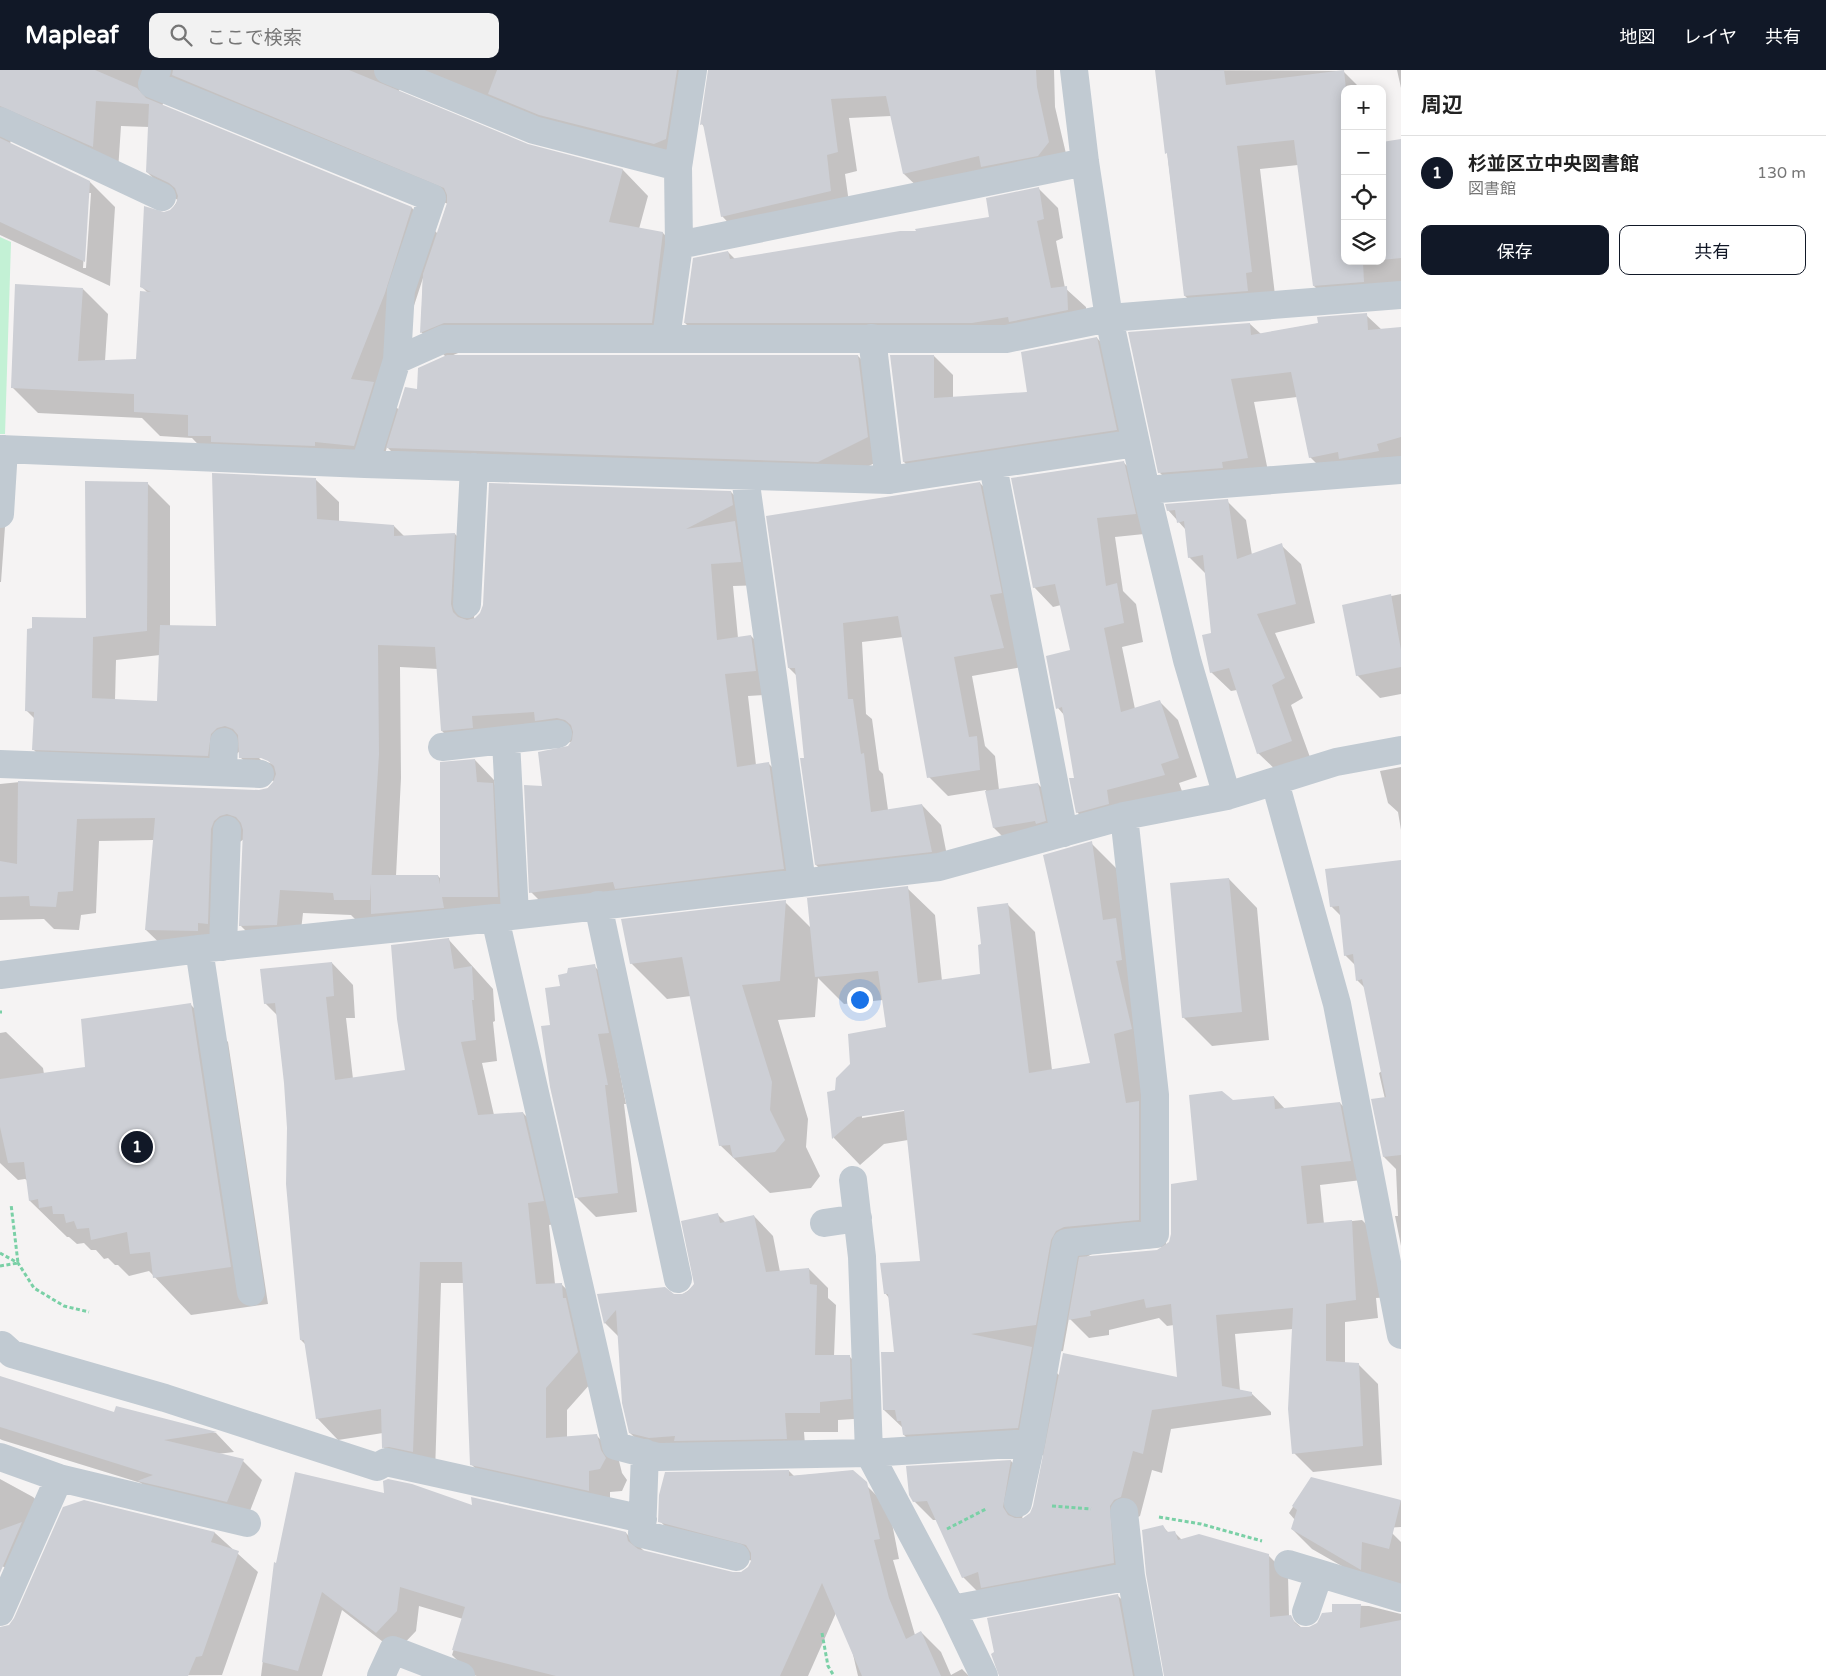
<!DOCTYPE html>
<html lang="ja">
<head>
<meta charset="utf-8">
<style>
	:root { --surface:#fff; --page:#f2f2f2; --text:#222; --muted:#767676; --line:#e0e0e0; --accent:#111827 }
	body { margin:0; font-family:"Varela Round","Noto Sans JP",sans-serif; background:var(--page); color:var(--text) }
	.controls { position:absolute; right:15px; top:15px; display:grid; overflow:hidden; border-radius:10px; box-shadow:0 2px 12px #0003 }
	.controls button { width:45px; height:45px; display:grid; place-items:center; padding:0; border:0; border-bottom:1px solid var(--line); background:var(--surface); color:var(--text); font:25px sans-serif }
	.you { position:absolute; left:859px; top:929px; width:18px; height:18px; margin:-12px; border:4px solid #fff; border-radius:50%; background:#1a73e8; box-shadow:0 0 0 8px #1a73e833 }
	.badge { display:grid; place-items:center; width:32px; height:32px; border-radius:50%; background:var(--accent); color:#fff; font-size:16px; font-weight:700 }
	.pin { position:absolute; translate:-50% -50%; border:2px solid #fff; box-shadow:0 1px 5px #0006 }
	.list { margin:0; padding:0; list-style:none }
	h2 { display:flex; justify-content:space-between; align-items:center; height:65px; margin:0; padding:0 20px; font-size:21px }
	h2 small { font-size:16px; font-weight:400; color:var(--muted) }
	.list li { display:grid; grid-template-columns:32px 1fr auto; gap:15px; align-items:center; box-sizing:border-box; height:75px; padding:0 20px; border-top:1px solid var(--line) }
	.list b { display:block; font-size:19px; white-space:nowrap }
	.list p { margin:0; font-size:16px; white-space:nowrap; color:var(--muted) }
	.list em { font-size:16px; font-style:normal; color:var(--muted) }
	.actions { display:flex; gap:10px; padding:15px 20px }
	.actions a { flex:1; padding:11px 0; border:1px solid var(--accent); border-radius:10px; text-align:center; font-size:18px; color:var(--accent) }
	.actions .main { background:var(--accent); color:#fff }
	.icon { flex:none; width:28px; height:28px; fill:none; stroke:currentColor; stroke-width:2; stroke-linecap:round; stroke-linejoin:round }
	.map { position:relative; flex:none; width:1401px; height:1606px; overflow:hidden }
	header { display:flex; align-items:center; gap:30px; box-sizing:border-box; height:70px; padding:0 25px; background:var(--accent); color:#fff }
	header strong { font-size:24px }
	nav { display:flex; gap:28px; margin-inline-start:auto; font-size:18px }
	.search { width:350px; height:45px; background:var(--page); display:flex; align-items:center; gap:12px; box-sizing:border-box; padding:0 18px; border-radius:10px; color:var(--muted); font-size:19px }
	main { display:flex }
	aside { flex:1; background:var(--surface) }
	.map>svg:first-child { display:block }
	.green { fill:#c3f1d5 }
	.shadow { fill:#0003; fill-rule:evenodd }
	.building { fill:#cdcfd5 }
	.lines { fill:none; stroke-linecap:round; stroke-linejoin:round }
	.path { stroke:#7ad0a6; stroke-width:3; stroke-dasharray:4 2.5; stroke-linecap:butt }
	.minor { stroke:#c1cad2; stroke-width:28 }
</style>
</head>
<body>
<header>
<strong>Mapleaf</strong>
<div class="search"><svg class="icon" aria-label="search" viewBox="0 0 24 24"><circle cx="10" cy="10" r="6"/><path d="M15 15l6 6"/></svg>ここで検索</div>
<nav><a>地図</a><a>レイヤ</a><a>共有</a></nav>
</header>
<main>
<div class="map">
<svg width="1401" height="1606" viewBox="0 0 1401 1606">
	<rect width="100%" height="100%" fill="#f5f3f3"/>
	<!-- green -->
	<path class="green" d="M0 167 11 172 5 364H0Z"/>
	<!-- shadow -->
	<path class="shadow" d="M0 0H704L692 94 404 13 398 22 528 76 623 100 648 126 639 159 663 163 688 189 677 278H470L451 286H858L877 305 887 387 838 411 407 397 387 377 380 401 214 391 192 368 160 366 142 348 38 343 13 318 83 219 108 244 105 291 137 290 148 223 141 216 164 144 171 141 178 130 172 127 147 102 149 57 121 56 118 101 11 70 10 74 90 112 115 137 110 216 0 165ZM172 14 199 30 448 134 438 164 412 138 162 36ZM88 123H91L86 198H83ZM423 208 421 262 446 287 399 340 381 321 410 248Z
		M709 0H1054L1055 37 1068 92 924 123 904 104 891 46 849 48 857 101 845 104 850 140 741 166 722 146 705 58 702 54Z
		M1157 0 1343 1 1361 19H1345V191H1382V73L1401 70V213L1337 239 1314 216 1298 95 1260 99 1275 225 1209 249 1185 226Z
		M1397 0H1401V18Z
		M1039 119 1058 138 1063 168 1056 171 1065 218 1086 237 1087 259 704 272 685 253 728 182 735 189 917 163 990 148Z
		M1366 245 1382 260 1401 258V397L1333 410 1310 387 1297 327 1254 332 1270 411 1183 426 1160 403 1250 254 1261 264Z
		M1097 268 1116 288 1136 379 923 411 904 392 934 286 953 305V328L1028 323Z
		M1123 392 1143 411 1154 463 1115 467 1123 521 1136 534 1143 572 1122 577 1135 639 1159 631 1178 650 1197 707 1179 713 1183 724 1096 762 1077 742 1075 709 1064 645 1058 638 1071 581 1061 535 1053 537 1034 517Z
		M315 409 339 432V452L394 456 405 467 455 464 478 487 474 549 731 422 754 445 764 515 733 516 738 568 751 566 774 589 779 624 748 626 756 695 769 694 792 717 807 822 554 845 531 822 543 717 572 672 465 684 442 661 438 599 400 597 401 708 396 806H438L441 809 475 690 494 710 517 845 358 852 351 845 303 843 299 878 264 879 241 856 244 769 237 774 231 876 170 883 146 860 154 770 99 771 96 843 81 845 79 860 54 859 44 849 0 850V714L20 712 260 721 267 719 275 711 264 710 240 687V681L233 687 56 702 33 679 35 649 26 640 88 549 147 413 170 436V556L217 557ZM160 585 158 632 115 630 116 590ZM257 686 274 691 273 694 261 690Z
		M980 413 999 433 1022 597 972 606 985 676 995 686 999 720 1038 714 1057 733 1064 770 1013 777 994 758 986 720 948 726 929 707 903 567 862 572 866 644 872 649 879 700 883 704 888 740 922 735 941 755 950 801 836 814 816 795 802 689H805L797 606 789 598Z
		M1227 431 1246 450 1252 485 1281 475 1301 494 1315 553 1275 563 1303 628 1291 635 1311 690 1278 702 1258 683 1237 620 1231 621 1211 602 1212 564 1206 504 1189 487 1186 460 1168 440Z
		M0 437 6 443 1 512H0Z
		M1401 524V624L1380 628 1357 605 1343 536Z
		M1401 697V760L1398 742 1388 733 1380 701Z
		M1091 773 1118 800 1166 1059V1175L1170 1173 1198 1111 1232 1032 1274 1027 1285 1039 1340 1033 1359 1053 1370 1109 1320 1115 1324 1154 1362 1150 1381 1169 1393 1227 1376 1228 1378 1248 1345 1252V1294H1358L1378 1314 1382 1395 1313 1402 1294 1383 1293 1259 1235 1264 1240 1321 1251 1323 1271 1342V1345L1171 1359 1162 1403 1152 1400 1140 1446 1134 1449 1133 1512 982 1526 963 1507 937 1450H933L914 1431 907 1398 1011 1391 1030 1410 1022 1449 1030 1445 1034 1437 1046 1385 931 1392 904 1365 903 1358 884 1340 895 1283 889 1228 885 1223 922 1192 908 1070 884 1074 860 1095 834 1068 829 1023 836 1021 887 958 883 930 844 934 818 908 815 947 778 950 808 1049 806 1077 820 1106 811 1118 770 1123 720 1075 691 926 667 929 631 893 785 832 811 858 907 818 935 845 942 911 982 905V875L1008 835 1035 862 1052 1000 1091 994ZM910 1038V1040L862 1048V1045ZM1163 1177 1157 1181 1085 1188 1092 1184ZM1069 1248 1089 1268 1109 1265V1260L1159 1248 1167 1256 1174 1255 1179 1308 1060 1306 1038 1285 1063 1281Z
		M1401 792V1176L1395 1146H1398L1396 1099 1384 1087 1385 1029 1379 1003 1382 1001 1366 919 1357 910 1355 895 1345 885 1341 846 1331 836Z
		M1229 809 1257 838 1269 970 1212 976 1183 947Z
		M449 870 493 919 495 951 493 952 497 991 482 993 494 1045 523 1043 545 1065 565 1153 549 1155 555 1214H561L583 1235 599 1304 567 1340V1368L597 1366 618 1387 622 1403 627 1410 622 1421 610 1422V1442L493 1416 471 1394 464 1213H441L435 1403 405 1399 383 1377V1363L338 1370 317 1348 306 1275 301 1270 285 1013 278 946 265 933 332 893 353 915 355 948H346L353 1009 407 1001Z
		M594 896 614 915 616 983 626 1034H624L637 1142 596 1147 576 1127 552 956 561 917Z
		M191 935 228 972 268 1234 191 1245 149 1201 129 1206 118 1195H115L108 1188 104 1189 96 1180H91L84 1173 77 1174 69 1167H67L30 1131 28 1111 25 1109 18 1110 0 1093V963L6 962 43 998 44 1004 86 998Z
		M717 1144 726 1153 754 1146 773 1166 780 1202 809 1199 828 1218V1228L836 1235 834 1286H849L869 1306 870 1348 838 1350V1362H804L806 1388 650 1382 630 1363 619 1267 605 1253 599 1225H682L696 1215Z
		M0 1317 115 1344 117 1338 216 1363 234 1382 217 1384 243 1391 262 1410 246 1451 157 1429 141 1413 2 1370 0 1369Z
		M789 1401 794 1406 852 1401 889 1438 899 1489 893 1490 915 1565 921 1562 941 1582 951 1605 962 1599 969 1606H858L852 1580 836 1543 808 1606H477L472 1605 452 1585 463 1549 419 1536 416 1561 396 1582 342 1540 322 1606H261L275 1494 385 1424 626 1463 645 1482 732 1503H740L748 1499 753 1491 679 1471 660 1451Z
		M1312 1408 1401 1431V1457L1384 1458 1389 1460 1401 1472V1525L1382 1519 1312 1479 1292 1459 1295 1450 1289 1443Z
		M0 1409 33 1427 53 1446 25 1508 0 1495Z
		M84 1431 215 1463 258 1502 222 1605 0 1606V1593Z
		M1163 1457 1169 1463H1175L1182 1470 1268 1485 1288 1505 1289 1547 1302 1558H1310L1333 1543V1535L1369 1536 1401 1544V1606H1165Z
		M1118 1526 1138 1545 1149 1606H1001Z"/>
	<!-- building -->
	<path class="building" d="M0 0H95L137 18 146 28 412 137 385 223 351 309 374 312 354 376 315 372V376L211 372V366H188V345L134 342V324L11 318 15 214 83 218 78 291 136 289 140 221 151 222 140 217 144 136 164 142 170 140 176 134 178 126 175 118 169 113 146 102 149 34 96 31 93 77 0 36Z
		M173 0H349L528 74 623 99 609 152 663 162 652 253H444L420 263 423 204 447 133V125L444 118 172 5Z
		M497 0H677L666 69 654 74 539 45 488 24Z
		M708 0H1036L1037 17 1049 72 1038 86 981 97 979 86 903 104 886 26 831 29 838 82 827 85 831 121 721 147 703 54 700 55Z
		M1155 0H1224L1226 15 1344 0 1346 19 1345 191H1371L1363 192 1364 212 1313 216 1294 70 1237 76 1252 202 1246 203 1248 221 1184 226 1167 83 1165 84Z
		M0 68 90 111 85 192 0 152Z
		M1401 69V188L1382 190V72Z
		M1039 117 1044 149 1037 151 1051 218 1067 216 1068 240 1009 252 1008 247 972 253H684L693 188 728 181 730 189 900 161H916L915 159 989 147 986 128Z
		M1367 243 1368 260 1401 257V367L1377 374 1379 381 1339 389 1338 382 1309 388 1291 302 1231 309 1248 388 1222 392 1223 398 1158 403 1128 262 1250 253 1251 265 1318 253 1317 247Z
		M1097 267 1117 360 903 392 890 285H934V328L1027 322 1021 282Z
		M447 285H858L868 367 818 392 386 378 405 317 417 319 418 298Z
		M1124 391 1136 444 1097 448 1106 516 1117 513 1124 553 1104 558 1121 642 1160 630 1179 688 1161 694 1165 705 1107 720 1109 734 1076 743 1069 708H1074L1062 637 1056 639 1046 586 1070 580 1055 514 1033 518 1011 408Z
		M212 403 316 408 317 449 394 455V466L455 463 451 534 453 542 458 547 467 550 475 548 480 543 483 535 489 413 731 421 733 435 686 459 735 451 741 492 711 494 717 570 751 565 756 601 725 604 737 697 769 692 784 799 615 819 613 812 529 823 524 715 542 716 538 682 568 676 572 670 573 662 571 655 565 650 557 648 535 651 534 642 472 646 473 658 441 661 435 577 378 575 379 684 370 830H334L333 823 280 820 277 855 239 856 243 760 241 753 236 747 227 744 220 746 214 751 211 759 208 854 198 853V861L145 860 155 748 77 749 73 821 58 822 56 837 30 836 29 826 0 827V791L17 794 18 711 259 720 268 718 273 712 276 704 274 696 268 691 261 688H239L238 665 233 659 225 656 217 658 211 664 208 686 32 680 34 642 25 641 27 559 32 558V547L86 548 85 411 148 412 147 561 93 567 92 628 157 631 160 555 216 556Z
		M980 412 1002 523 990 525 1004 578 954 587 969 667 977 666 980 700 927 708 898 546 843 553 848 629H853L861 684 864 683 871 742 922 734 932 782 815 795 800 688H804L795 598H788L766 446Z
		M1228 429 1237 489 1282 473 1296 534 1257 544 1285 608 1272 615 1292 671 1257 684 1229 598 1210 603 1202 565 1211 563 1203 485 1188 488 1184 451 1177 453 1175 440 1167 441 1165 434Z
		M1391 524 1401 580V597L1356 606 1342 535Z
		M475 689 477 712 493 713 498 827H442L444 838 371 844V805H438L440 814V692Z
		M1038 713 1046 751 1036 754 1035 751 993 758 985 721Z
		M1092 771 1103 850 1116 848 1122 890 1116 891 1132 959 1114 964 1126 1033 1139 1031V1150L1064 1157 1056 1161 1051 1170 1036 1255 971 1264 1032 1277 1018 1358 903 1365 901 1351H897L895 1340H883L881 1282H894L888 1224H884L880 1193 920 1191 904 1040 857 1047 832 1069 827 1022 835 1020 836 1008 850 994 848 964 886 957 878 901 815 907 807 828H805L908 816 918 913 980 904 978 875 981 874 977 837 1008 833 1029 1003 1090 993 1043 785Z
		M1401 790V1085L1383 1087 1371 1029 1386 1027 1362 909 1356 911 1353 884 1344 886 1339 836 1330 837 1325 799Z
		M1229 808 1242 942 1182 948 1170 813Z
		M786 830 780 911 742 915 772 1012 770 1040 785 1070 775 1082 733 1088 730 1075 719 1076 682 887 630 894 621 849Z
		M449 868 454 899 472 896 474 930H472L476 970 461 972 478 1045 523 1042 544 1131 528 1133 536 1214 562 1213 563 1228H566L578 1282 546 1318V1368L597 1364 601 1380 606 1388 600 1399 589 1401V1421L470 1395 462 1192H420L413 1382 389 1377 382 1378 381 1339 316 1349 304 1270H300L286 1114 287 1058 284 1013 275 933 264 934 260 899 332 892 334 926 326 927 335 1010 405 1000 397 949 391 875Z
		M595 894 609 963 598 964 608 1015H605L618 1123 575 1128 550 1017 541 956 550 955 545 918 560 916 558 905 567 903 568 898Z
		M191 933 231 1197 153 1208 150 1182 130 1184 127 1162 91 1170 89 1158 77 1159 74 1151 66 1153 64 1144H53L52 1136 39 1138 38 1129 29 1131 24 1092 8 1093 0 1057V1009L85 997 81 949Z
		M1222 1021 1233 1030 1274 1026 1275 1039 1340 1032 1351 1091 1301 1096 1307 1154 1352 1150 1356 1230 1326 1234V1291L1359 1293 1363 1376 1292 1384 1288 1339 1293 1238 1216 1245 1222 1316 1252 1322V1326L1152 1340 1143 1384 1133 1381 1121 1427 1114 1430 1110 1436 1114 1493 981 1518 978 1502 962 1508 927 1431 913 1432 909 1425 906 1396 1011 1390 1003 1437 1008 1445 1015 1448H1023L1030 1443 1033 1436 1063 1283 1177 1307 1171 1234 1146 1238 1144 1229 1090 1241 1091 1246 1068 1250 1079 1187 1157 1180 1169 1172 1171 1164V1114L1197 1110 1189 1025Z
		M718 1143 720 1153 754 1145 766 1202 809 1198 810 1214 817 1215 815 1285H850L851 1329 820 1332V1343H785L787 1369 674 1371 675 1366 649 1368 629 1363 622 1333 616 1240 604 1254 597 1224 665 1217 674 1224H682L688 1221 694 1214 681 1151Z
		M0 1306 114 1342 116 1336 217 1362 164 1370 244 1389 227 1432 137 1411 153 1405 0 1357Z
		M789 1400V1406L853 1400 867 1412 880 1469 874 1470 889 1528 906 1569 921 1561 941 1606H862L822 1513 780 1606H556L452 1580 465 1537 400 1517 397 1541 376 1563 322 1522 298 1601 262 1592 274 1492 276 1493 295 1402 384 1423 383 1411 388 1409 412 1414 472 1435 471 1427 606 1457 626 1462 628 1471 638 1479 733 1502H741L748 1497 751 1491V1483L746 1475 658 1452 659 1425 665 1402Z
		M1311 1407 1401 1430 1389 1479 1362 1472 1361 1500 1291 1459 1297 1440 1292 1436Z
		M84 1430 215 1462 211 1472 239 1481 202 1586 196 1587 188 1606H0V1557L9 1555 14 1548 63 1437Z
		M22 1452 0 1503V1460Z
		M1163 1455 1167 1462 1175 1461 1178 1470 1199 1464 1269 1484 1270 1547 1291 1545 1295 1553 1300 1557H1309L1317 1553 1322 1543 1332 1542V1534H1361L1360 1558 1401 1550V1606H1164L1146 1504 1142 1460Z
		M1118 1524 1133 1606H999L991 1584 994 1582 987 1548Z"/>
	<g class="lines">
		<!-- path -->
		<path class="path" d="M0 942H2
			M0 1183 18 1193 34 1218 64 1236 89 1242
			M0 1196 18 1193 11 1134
			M1052 1436 1091 1439
			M1159 1447 1201 1454 1262 1471
			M947 1459 986 1439
			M822 1563 828 1596 834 1606"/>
		<!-- minor -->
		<path class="minor" d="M157 0 152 14 432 128 401 220 397 290 365 394
			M388 0 534 60 678 97
			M1074 0 1085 92 1109 248 1146 420 1187 590 1227 726
			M0 51 162 127
			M679 175 1085 92
			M666 268 679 175 678 97 693 0
			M872 268 889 410
			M397 290 444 269H1006L1109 248 1401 225
			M0 379 365 394 889 410 1136 373
			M993 396 1064 763
			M745 407 802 813
			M1146 420 1401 400
			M0 444 4 379
			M467 534 474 397
			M506 671 515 845
			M442 677 558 664
			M0 694 260 704
			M223 702 224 672
			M1275 712 1337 934 1401 1265
			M598 835 678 1209
			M495 848 616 1376 658 1387 869 1383 1031 1373
			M223 877 227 760
			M199 879 251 1222
			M0 905 199 879 495 848 939 797 1124 746 1227 726 1336 692 1401 680
			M853 1110 862 1187 869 1383 952 1539 984 1606
			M824 1153 858 1148
			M2 1275 12 1284 165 1328 377 1397 386 1392 643 1449
			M645 1383 642 1464 736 1487
			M0 1387 59 1408 247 1453
			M1018 1433 1031 1373 1066 1173 1155 1164V1025L1124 746
			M1124 1442 1131 1506 1149 1606
			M1288 1494 1401 1528
			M952 1539 1131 1506
			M0 1542 59 1408
			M1306 1542 1319 1504
			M381 1606 393 1580 461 1606"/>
	</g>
</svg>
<div class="controls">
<button>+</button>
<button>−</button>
<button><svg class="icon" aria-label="locate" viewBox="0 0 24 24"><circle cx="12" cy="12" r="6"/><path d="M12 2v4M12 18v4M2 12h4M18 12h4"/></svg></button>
<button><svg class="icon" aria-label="layers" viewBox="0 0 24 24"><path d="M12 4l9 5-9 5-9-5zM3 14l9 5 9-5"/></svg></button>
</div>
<div class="you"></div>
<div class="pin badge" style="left:137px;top:1077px">1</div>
</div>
<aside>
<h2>周辺<small></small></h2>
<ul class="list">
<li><span class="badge">1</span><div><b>杉並区立中央図書館</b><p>図書館</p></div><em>130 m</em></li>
</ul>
<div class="actions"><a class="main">保存</a><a>共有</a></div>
</aside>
</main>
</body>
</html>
